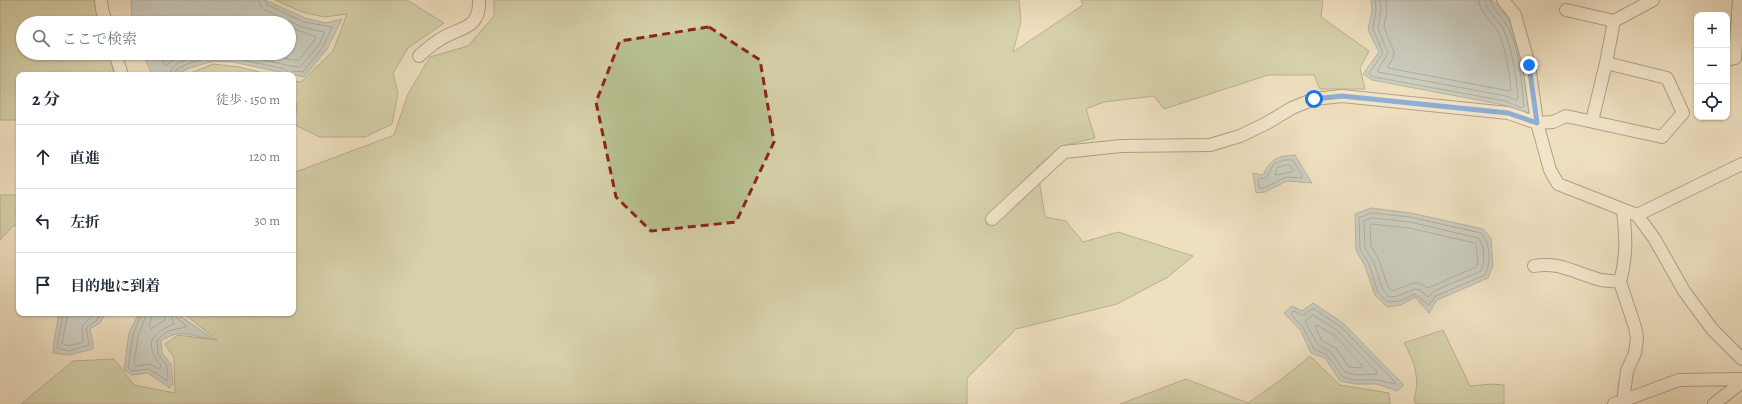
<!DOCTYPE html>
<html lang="ja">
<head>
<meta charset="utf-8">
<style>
	:root { --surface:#fff; --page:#f6f6f7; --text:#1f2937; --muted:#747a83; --line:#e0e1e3 }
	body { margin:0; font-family:Alegreya,"Noto Serif JP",serif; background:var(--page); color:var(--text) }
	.controls { position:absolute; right:12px; top:12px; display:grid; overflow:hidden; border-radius:8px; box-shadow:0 1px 3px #0004 }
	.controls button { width:36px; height:36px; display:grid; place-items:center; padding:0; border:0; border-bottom:1px solid var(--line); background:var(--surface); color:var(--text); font:20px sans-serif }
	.stop { position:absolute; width:12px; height:12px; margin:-9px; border:3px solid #1a73e8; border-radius:50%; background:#fff }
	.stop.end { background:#1a73e8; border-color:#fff; box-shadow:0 1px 4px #0008 }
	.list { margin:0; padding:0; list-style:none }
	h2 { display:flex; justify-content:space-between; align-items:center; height:52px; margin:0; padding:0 16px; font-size:17px }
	h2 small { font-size:13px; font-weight:400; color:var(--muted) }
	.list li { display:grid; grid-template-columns:26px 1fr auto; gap:12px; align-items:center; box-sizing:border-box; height:64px; padding:0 16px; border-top:1px solid var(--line) }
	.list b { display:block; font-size:15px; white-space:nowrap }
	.list em { font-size:13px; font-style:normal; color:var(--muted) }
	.icon { flex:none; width:22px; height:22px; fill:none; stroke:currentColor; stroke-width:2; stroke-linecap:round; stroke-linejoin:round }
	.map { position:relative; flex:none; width:1742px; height:404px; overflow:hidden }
	.search { position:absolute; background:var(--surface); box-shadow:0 1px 3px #0004; left:16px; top:16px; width:280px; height:44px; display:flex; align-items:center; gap:10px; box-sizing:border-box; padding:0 14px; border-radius:22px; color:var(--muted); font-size:15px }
	.panel { position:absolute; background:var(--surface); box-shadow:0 1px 3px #0004; left:16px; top:72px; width:280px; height:244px; border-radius:8px }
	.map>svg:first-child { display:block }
	.green { fill:#b9c291; stroke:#7e7659 }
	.water { fill:#a0b9be; stroke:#7a7f7f }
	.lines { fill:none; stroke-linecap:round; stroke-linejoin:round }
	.shore { stroke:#717170; stroke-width:1 }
	.minor-casing { stroke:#6d5648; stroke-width:14 }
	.minor { stroke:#f4ead5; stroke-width:12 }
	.route { stroke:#1a73e8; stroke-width:5 }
	.marked { fill:none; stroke:#8f2418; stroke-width:3; stroke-dasharray:8 5; stroke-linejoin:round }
</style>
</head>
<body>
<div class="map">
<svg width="1742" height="404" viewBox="0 0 1742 404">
	<rect width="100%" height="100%" fill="#eedfbf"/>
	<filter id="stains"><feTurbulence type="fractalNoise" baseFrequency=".005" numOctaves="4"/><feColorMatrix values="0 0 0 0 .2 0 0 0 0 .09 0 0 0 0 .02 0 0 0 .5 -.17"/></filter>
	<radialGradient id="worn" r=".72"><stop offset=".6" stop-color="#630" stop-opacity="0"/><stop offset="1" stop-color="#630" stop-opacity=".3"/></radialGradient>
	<!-- green -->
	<path class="green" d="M0 0H96L101 23H23V53H110L114 75H19V120H0Z
		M275 0H407L444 23 408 48 393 73 398 93 392 124 365 137H320L295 125 297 103 293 100V81L301 82 333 51 347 14 324 17 302 12Z
		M494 0H1019L1021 21 1013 52 1083 5 1081 0H1323L1321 17 1369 51 1360 68 1365 89H1320L1314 75H1268L1164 109 1154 96 1104 102 1086 109 1095 138 1062 146 1037 167 1045 217 1066 221 1083 242 1118 232 1193 256 1168 277 1117 304 1016 329 967 378V404H21L73 361 114 359 134 385 175 393 174 358 165 344 178 335 217 340 183 313H293V173L394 135 408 94 430 57 468 46 494 16Z
		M213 64 239 67 271 75H186Z
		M0 195H19V225L13 226 0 240Z
		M1443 330 1470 386 1492 384 1504 385V404H1416L1414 400C1420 378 1415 363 1404 343Z
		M1310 356 1340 385 1389 393 1390 404H1120L1186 379 1248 403 1282 379Z"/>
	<!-- water -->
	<path class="water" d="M131 0H265L305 18 326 23 342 19 327 49 304 77 233 62 213 61 187 69 176 75H152L143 53H289V23H132Z
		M1371 0H1492C1500 8 1508 17 1513 28 1524 54 1526 84 1529 113L1526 114 1504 105 1372 80 1363 74 1379 52 1368 30 1372 10Z
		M1295 155 1312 183 1287 181 1265 192 1256 193 1253 173 1263 175C1271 159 1276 156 1295 155Z
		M1371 208 1411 213 1483 229 1491 238 1493 266 1488 278 1437 300 1429 313 1415 297 1401 305 1387 307 1375 295 1365 266 1356 250 1355 214Z
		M1313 303 1343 323 1404 385 1397 391 1377 384H1355L1340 381 1325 358 1311 353 1301 331 1284 313 1292 306 1302 311Z
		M59 313H106L100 323 90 329 93 342V349L69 355 53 353 54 341Z
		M139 313H176L213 339C191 337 182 327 161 341L162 353 171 364 173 384 170 388 148 373 132 375 124 370 129 333Z"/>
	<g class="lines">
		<!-- shore -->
		<path class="shore" d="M1375 0 1376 10 1373 29 1383 53 1370 72V75L1374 77 1505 101 1522 108 1524 106C1521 80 1520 52 1509 29 1505 20 1491 8 1490 0
			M1380 0 1381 10 1378 28 1388 53 1378 70V72L1506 96 1517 100 1518 98C1516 76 1513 52 1504 31 1500 21 1485 11 1485 0
			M1386 0 1387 11 1384 27 1394 52 1393 58 1388 66V68L1510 91 1511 89C1509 71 1506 51 1499 34 1494 22 1479 14 1479 0
			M159 53 165 66 179 56 187 53
			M231 53 291 66 300 67 319 45 324 34V32L302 27 265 10 261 6 259 0
			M262 53 292 60H299L314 41 316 37 289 27
			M170 75C171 60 196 57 208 53
			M175 75 176 70C210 48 249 62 285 69L289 73 294 71 303 72 323 47 332 27 304 22 267 5 265 0
			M1285 160H1293L1302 175V178L1286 177 1264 188H1259L1258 179 1266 178 1274 164Z
			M1286 165H1290L1293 170 1292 172 1275 175 1277 168Z
			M1372 213 1410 217 1481 233C1491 244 1491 262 1485 275L1436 296 1429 305 1414 294 1400 301 1388 302 1378 293 1369 264 1360 249 1359 218Z
			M1373 218 1410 222 1478 238C1485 245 1485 262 1481 271L1434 291 1428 297 1420 290 1415 289 1398 296 1389 297 1383 290 1374 263 1365 248 1364 221Z
			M1371 224 1409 228 1475 243 1476 245 1478 263 1476 267 1428 288 1419 283H1413L1392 291 1388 287 1379 260 1371 246 1370 226Z
			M1312 309H1314L1341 327 1395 382V384L1377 380H1355L1343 377 1327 355 1314 349 1304 329 1291 314 1293 311 1303 315Z
			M63 313 57 348 69 351 89 345 86 328 97 320 101 313
			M68 313 62 343 68 346 83 342 82 326 95 313
			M142 313 133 334 128 368 133 371 149 369 166 380 168 379 167 366 158 354 157 340 168 331 186 327 185 325 176 317 175 313
			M147 313 138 336 134 364 136 366 149 364 159 369 161 366C144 344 150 334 174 324L170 313
			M153 313 149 326 151 329 165 320 164 313
			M1313 315 1337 330 1377 372V374L1356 375 1345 372 1331 352 1318 345 1305 322Z
			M1317 325 1334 335 1362 365V368L1349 367 1336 348 1322 341 1316 328Z"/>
		<!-- minor casing -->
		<g class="minor-casing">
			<path id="minor" d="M101 0 102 9 106 23
				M1503 0 1515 15 1529 65 1537 123 1550 170 1558 184 1637 215 1654 238 1684 291 1712 329 1742 359
				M1566 10 1614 21
				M115 53 122 75
				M419 56C425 51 432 44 439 40 460 26 480 31 479 0
				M1727 60 1735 58 1739 0
				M1592 121 1606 63
				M1637 215 1742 164
				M992 219 1064 152 1121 146 1210 145 1240 136 1267 123 1292 108 1314 99 1342 96 1508 113 1537 123 1553 122 1566 116 1662 137 1683 113 1667 78 1606 63 1614 21 1653 0
				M1534 266C1559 261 1577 274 1601 280 1607 281 1614 281 1620 282 1627 256 1626 237 1623 210
				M1620 282 1635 327 1637 338 1635 353 1627 371 1623 401
				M1614 404 1679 380 1742 379
				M1714 404 1742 382"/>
		</g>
		<!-- minor -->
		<use href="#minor" class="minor"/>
	</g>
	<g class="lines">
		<!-- route -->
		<path class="route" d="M1314 99 1342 96 1508 113 1537 123 1529 65"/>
	</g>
	<!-- marked area -->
	<path d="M0 0H1742V404H0ZM709 27 760 60 774 142 736 222 651 231 616 197 596 102 620 41Z" fill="#eedfbf" fill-opacity=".55" fill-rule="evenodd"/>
	<path class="marked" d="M709 27 760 60 774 142 736 222 651 231 616 197 596 102 620 41Z"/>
	<rect width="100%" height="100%" filter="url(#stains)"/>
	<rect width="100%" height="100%" fill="url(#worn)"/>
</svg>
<div class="controls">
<button>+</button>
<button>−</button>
<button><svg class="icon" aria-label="locate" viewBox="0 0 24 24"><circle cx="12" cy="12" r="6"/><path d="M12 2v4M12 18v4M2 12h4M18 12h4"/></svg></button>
</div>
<div class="stop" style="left:1314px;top:99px"></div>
<div class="stop end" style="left:1529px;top:65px"></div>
<div class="search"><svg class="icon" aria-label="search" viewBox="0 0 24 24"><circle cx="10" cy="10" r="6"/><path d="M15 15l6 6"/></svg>ここで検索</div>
<section class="panel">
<h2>2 分<small>徒歩 · 150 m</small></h2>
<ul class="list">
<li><svg class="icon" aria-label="ahead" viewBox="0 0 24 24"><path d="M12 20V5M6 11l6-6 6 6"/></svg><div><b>直進</b></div><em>120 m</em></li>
<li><svg class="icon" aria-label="left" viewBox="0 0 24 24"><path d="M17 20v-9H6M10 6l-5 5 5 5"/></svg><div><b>左折</b></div><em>30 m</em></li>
<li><svg class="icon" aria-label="arrive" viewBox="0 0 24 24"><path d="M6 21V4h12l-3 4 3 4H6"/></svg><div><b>目的地に到着</b></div></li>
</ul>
</section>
</div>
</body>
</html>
